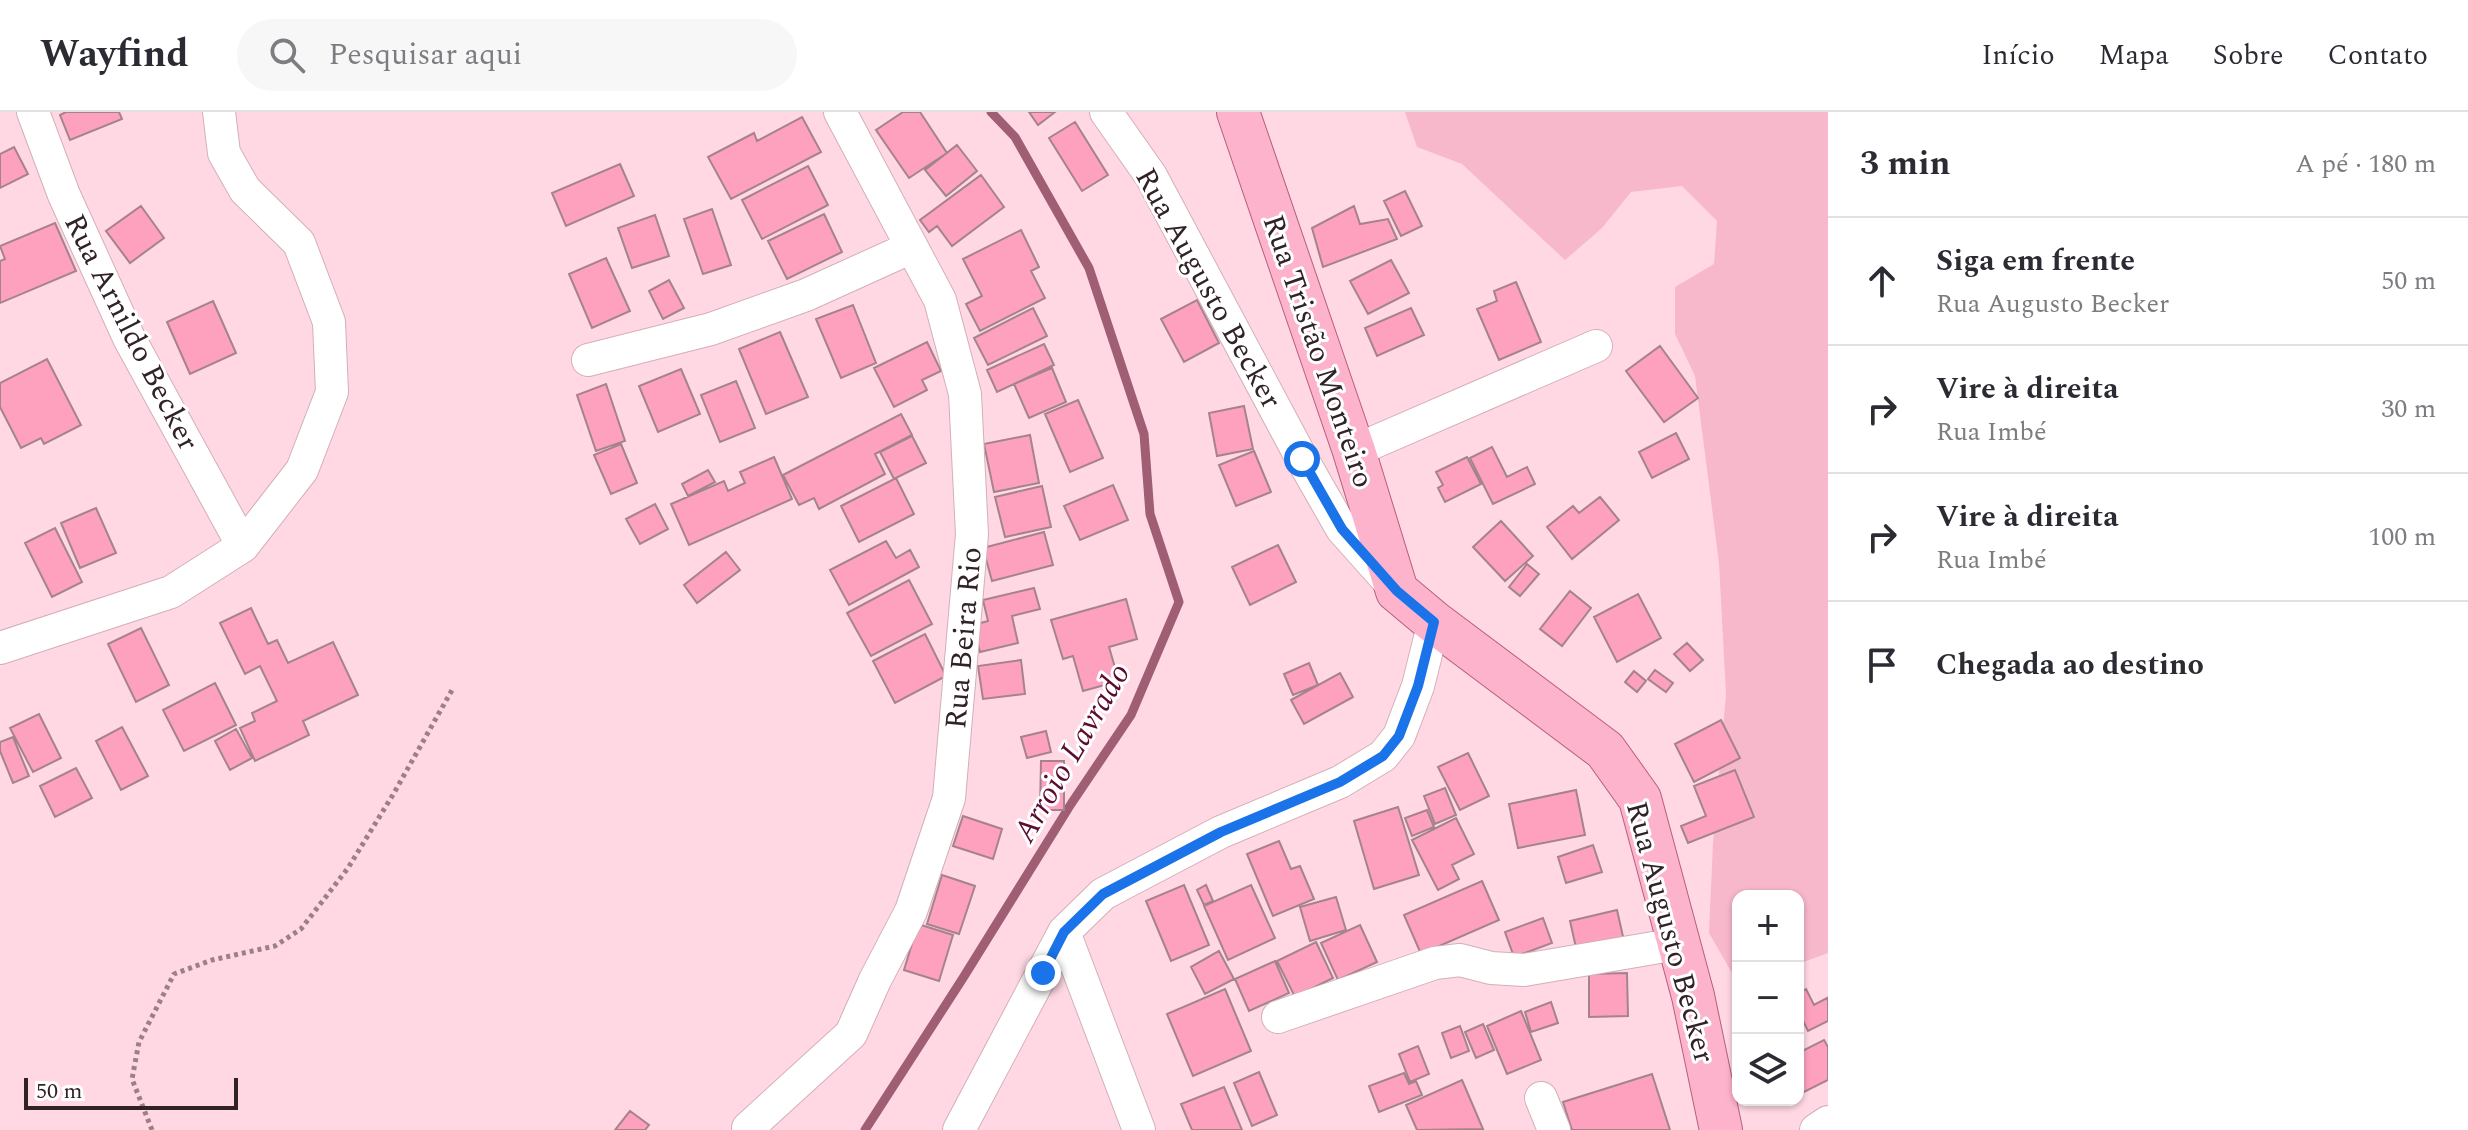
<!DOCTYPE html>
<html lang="pt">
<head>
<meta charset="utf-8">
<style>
	:root { --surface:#fff; --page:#f7f7f7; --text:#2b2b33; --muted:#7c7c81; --line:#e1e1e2 }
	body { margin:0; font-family:Spectral,serif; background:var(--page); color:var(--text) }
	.controls { position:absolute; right:24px; bottom:24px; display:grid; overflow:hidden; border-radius:16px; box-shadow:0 2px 6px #0004 }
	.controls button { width:72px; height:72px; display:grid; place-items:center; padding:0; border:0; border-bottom:2px solid var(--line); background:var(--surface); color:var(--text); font:40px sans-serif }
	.scale { position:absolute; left:24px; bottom:20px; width:214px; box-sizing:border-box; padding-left:8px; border:4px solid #302226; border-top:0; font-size:22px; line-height:28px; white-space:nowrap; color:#302226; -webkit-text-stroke:6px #fff; paint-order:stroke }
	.stop { position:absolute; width:24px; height:24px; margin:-18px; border:6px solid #1a73e8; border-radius:50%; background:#fff }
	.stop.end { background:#1a73e8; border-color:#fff; box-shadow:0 2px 8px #0008 }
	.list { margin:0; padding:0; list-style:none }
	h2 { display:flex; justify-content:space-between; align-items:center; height:104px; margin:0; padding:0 32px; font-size:34px }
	h2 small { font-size:26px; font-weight:400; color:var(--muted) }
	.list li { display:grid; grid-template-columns:52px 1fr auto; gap:24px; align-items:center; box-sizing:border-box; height:128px; padding:0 32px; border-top:2px solid var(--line) }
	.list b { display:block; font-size:30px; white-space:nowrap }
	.list p { margin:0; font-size:26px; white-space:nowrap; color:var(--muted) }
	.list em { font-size:26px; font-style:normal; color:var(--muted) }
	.icon { flex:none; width:44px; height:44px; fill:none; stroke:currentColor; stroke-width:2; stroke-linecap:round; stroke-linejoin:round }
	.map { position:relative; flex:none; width:1828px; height:1018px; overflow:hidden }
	header { display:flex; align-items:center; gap:48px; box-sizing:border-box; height:112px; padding:0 40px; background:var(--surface); border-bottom:2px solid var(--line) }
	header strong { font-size:38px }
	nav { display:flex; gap:44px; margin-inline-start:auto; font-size:28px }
	.search { width:560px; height:72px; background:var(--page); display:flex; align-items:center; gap:20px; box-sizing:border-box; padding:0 28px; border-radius:44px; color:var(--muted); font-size:30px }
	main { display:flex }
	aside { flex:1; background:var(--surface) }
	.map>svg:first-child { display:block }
	.green { fill:#f7b8cb }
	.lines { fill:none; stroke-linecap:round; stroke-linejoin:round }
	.stream { stroke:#9f5e73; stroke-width:9 }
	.building { fill:#fea1bf; stroke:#a5838c; stroke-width:2 }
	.minor-casing { stroke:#d3afb9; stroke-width:34 }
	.major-casing { stroke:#b65f7d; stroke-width:44 }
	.path { stroke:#9b8088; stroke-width:5; stroke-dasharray:4 4; stroke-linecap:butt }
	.minor { stroke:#fff; stroke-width:32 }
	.major { stroke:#feb3cd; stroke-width:42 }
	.route { stroke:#1a73e8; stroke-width:10 }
	.labels { text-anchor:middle; stroke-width:6; stroke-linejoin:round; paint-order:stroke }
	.street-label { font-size:30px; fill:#302226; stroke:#fff }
	.water-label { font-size:32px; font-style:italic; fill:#5c0c30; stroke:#fff }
</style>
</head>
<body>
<header>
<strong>Wayfind</strong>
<div class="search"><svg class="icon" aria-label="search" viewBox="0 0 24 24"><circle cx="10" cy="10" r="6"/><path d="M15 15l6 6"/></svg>Pesquisar aqui</div>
<nav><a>Início</a><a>Mapa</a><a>Sobre</a><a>Contato</a></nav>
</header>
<main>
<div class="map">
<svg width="1828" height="1018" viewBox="0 0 1828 1018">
	<rect width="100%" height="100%" fill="#ffd8e3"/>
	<!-- green -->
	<path class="green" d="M1405 0H1828V841L1798 852V784H1738V861H1732L1709 821 1713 731 1726 582 1719 451 1695 264 1675 222V175L1714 152 1717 109 1682 74 1631 80 1602 116 1565 148 1462 52 1417 35Z"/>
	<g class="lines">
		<!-- stream -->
		<path class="stream" d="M865 1018 963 866 1071 692 1131 603 1179 490 1150 402 1144 322 1089 156 1015 25 991 0"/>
	</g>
	<!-- building -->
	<path class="building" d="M66 0H119L122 7 70 28 60 3Z
		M903 0H920L947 41 909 66 876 18Z
		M1029 0H1055L1038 13Z
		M802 5 821 40 731 87 708 45 754 21 757 29Z
		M1075 10 1108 63 1082 79 1049 26Z
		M957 33 977 59 946 84 925 58Z
		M14 35 28 62 0 76V42Z
		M620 52 634 84 566 114 552 81Z
		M808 54 828 93 762 127 742 88Z
		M981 63 1004 95 952 134 937 114 929 120 920 108Z
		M1405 79 1422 114 1401 124 1384 89Z
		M141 94 164 126 130 151 106 119Z
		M1354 94 1360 112 1388 107 1397 127 1323 155 1312 116Z
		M712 97 731 153 703 162 684 107Z
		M824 102 842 140 787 167 768 129Z
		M655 103 669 144 632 156 618 116Z
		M55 111 76 159 0 191V149L5 147 0 134Z
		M1021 118 1039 155 1031 159 1045 186 980 219 966 192 982 184 963 147Z
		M606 146 630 199 592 216 569 162Z
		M1391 148 1409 181 1368 202 1350 169Z
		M669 168 684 196 663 207 649 179Z
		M1516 170 1541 230 1499 248 1477 197 1497 189 1494 179Z
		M1197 188 1219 231 1184 250 1161 207Z
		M213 189 236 241 190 262 167 210Z
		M853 193 876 251 841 266 816 207Z
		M1033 196 1047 224 988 253 974 226Z
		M1411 196 1424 223 1377 244 1365 216Z
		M780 220 808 285 766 302 739 237Z
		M927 230 941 259 922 268 927 278 894 295 874 256Z
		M1044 232 1054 253 997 280 987 258Z
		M1660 234 1698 286 1664 310 1626 259Z
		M47 247 81 313 44 332 41 326 21 336 0 295V271Z
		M1052 256 1066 290 1029 306 1014 272Z
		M681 257 700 302 658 320 639 274Z
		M736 269 755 316 720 330 701 283Z
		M606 272 625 329 596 339 577 283Z
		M1078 288 1103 346 1070 360 1045 302Z
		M1244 294 1253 337 1217 344 1209 301Z
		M901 302 912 323 875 342 885 362 819 397 814 386 799 393 783 363Z
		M1676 321 1689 347 1652 366 1639 340Z
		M1030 323 1039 371 994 380 984 332Z
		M912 324 926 351 894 367 880 340Z
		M621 332 637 371 611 382 594 343Z
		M1492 335 1507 365 1527 355 1535 372 1493 392 1470 346Z
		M1254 339 1271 380 1236 394 1219 353Z
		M774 345 792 387 689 433 671 392 724 369 728 379 745 371 740 360Z
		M1467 345 1481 372 1445 390 1438 376 1443 373 1436 360Z
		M708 358 715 370 688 384 682 372Z
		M896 366 914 402 859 430 841 394Z
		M1113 373 1128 408 1080 428 1064 394Z
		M1042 374 1051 415 1005 425 995 385Z
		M1600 385 1619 408 1572 447 1547 415 1573 394 1579 401Z
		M655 392 668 417 640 432 626 407Z
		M96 396 116 441 80 456 61 411Z
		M1501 409 1533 444 1505 469 1473 435Z
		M55 416 82 470 52 485 25 431Z
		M1044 420 1053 453 992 469 983 436Z
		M886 429 896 446 910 438 919 455 849 493 830 458Z
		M1278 433 1296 470 1250 493 1232 455Z
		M726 440 740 458 697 491 684 473Z
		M1527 452 1539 462 1520 484 1509 475Z
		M909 468 932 512 871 544 847 501Z
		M1034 476 1040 497 1012 504 1018 531 980 540 973 513 988 509 983 488Z
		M1570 479 1591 496 1562 534 1540 517Z
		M1638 482 1661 526 1617 550 1594 505Z
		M1126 487 1137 527 1109 535 1119 569 1083 579 1073 544 1063 547 1051 508Z
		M251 496 268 532 277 528 288 551 333 530 358 583 303 609 309 623 255 649 240 616 255 609 252 601 277 589 260 554 245 562 220 511Z
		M141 516 169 573 136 590 108 532Z
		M925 522 946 564 895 591 873 549Z
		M1687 531 1703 548 1690 559 1674 542Z
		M1021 548 1025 582 983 587 978 554Z
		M1309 551 1318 573 1293 583 1284 562Z
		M1655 558 1673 571 1666 580 1648 567Z
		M1634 559 1646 569 1637 580 1625 570Z
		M1340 561 1353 585 1304 612 1291 588Z
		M215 571 236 613 184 639 163 598Z
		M39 602 61 646 33 660 10 616Z
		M1721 608 1740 646 1694 670 1675 632Z
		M122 615 148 664 121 678 96 629Z
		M236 617 252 646 230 658 215 629Z
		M1046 619 1051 640 1027 646 1021 625Z
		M13 625 29 664 13 671 0 639V630Z
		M1468 641 1489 684 1460 698 1438 655Z
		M1041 649H1064V698H1040Z
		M76 656 92 686 55 705 40 674Z
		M1735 658 1754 705 1688 731 1681 714 1706 704 1694 674Z
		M1445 676 1456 703 1435 712 1424 684Z
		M1576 678 1585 723 1518 736 1509 692Z
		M1398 695 1419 763 1374 777 1354 709Z
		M1427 698 1434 715 1412 724 1405 706Z
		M963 704 1002 717 993 747 953 734Z
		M1456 706 1474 742 1452 753 1459 767 1438 778 1412 728Z
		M1279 729 1291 757 1300 754 1314 787 1273 804 1247 742Z
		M1593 733 1602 760 1566 771 1558 745Z
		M942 763 975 774 959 822 927 812Z
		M1482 769 1499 808 1421 842 1404 803Z
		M1184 773 1209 833 1171 849 1146 789Z
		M1206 773 1213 789 1204 793 1197 778Z
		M1251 773 1275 826 1228 848 1204 794Z
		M1336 785 1346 818 1310 829 1300 795Z
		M1617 798 1624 829 1577 840 1570 809Z
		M1543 806 1552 831 1514 845 1505 820Z
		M918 812 953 823 939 869 904 858Z
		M1360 813 1377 850 1338 868 1321 831Z
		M1316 830 1333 866 1295 885 1277 849Z
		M1219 839 1234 867 1205 882 1191 855Z
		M1275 849 1289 881 1249 899 1235 867Z
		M1627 861 1628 904 1589 905V862Z
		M1225 877 1251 939 1193 964 1167 902Z
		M1806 877 1814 893 1827 886 1828 889V909L1808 919 1798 899V881Z
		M1551 890 1558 911 1531 920 1525 900Z
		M1521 899 1541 948 1507 962 1487 914Z
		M1483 912 1494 938 1476 946 1465 920Z
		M1460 914 1469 939 1451 946 1442 921Z
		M1824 928 1828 935V968L1798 983V941Z
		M1418 934 1429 962 1410 970 1399 942Z
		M1259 960 1277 1003 1252 1014 1234 971Z
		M1404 961 1409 972 1416 969 1422 983 1379 1000 1369 974Z
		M1652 962 1670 1018H1572L1563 990Z
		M1462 968 1483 1017 1417 1018 1406 993Z
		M1224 975 1242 1018H1192L1181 992Z
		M630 999 649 1013 645 1018H615Z"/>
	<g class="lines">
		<!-- minor casing -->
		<g class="minor-casing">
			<path id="minor" d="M33 0 64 83 129 226 243 434
				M1106 0 1151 64 1302 347 1342 417 1391 472
				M588 248 711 217 806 183 912 135
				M1354 339 1596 234
				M0 536 171 480 243 434 302 358 332 280 329 210 299 131 245 78 224 41 219 0
				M1064 820 1139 1018
				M1278 905 1435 851 1460 848 1491 856 1524 858 1677 832
				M1541 986 1554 1018
				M748 1016 851 922 875 868 911 799 949 686 972 422 965 282 940 188 840 0
				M959 1018 1064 820 1103 782 1221 720 1340 670 1383 644 1399 624 1418 574 1434 510
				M1816 1018 1828 1010"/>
		</g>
		<!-- major casing -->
		<g class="major-casing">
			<path id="major" d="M1238 0 1354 339 1397 479 1434 510 1605 638 1640 687 1693 884 1721 1018"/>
		</g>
		<!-- path -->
		<path class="path" d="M152 1018 132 967 139 930 174 862 212 848 275 834 301 817 348 756 394 681 452 578"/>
		<!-- minor -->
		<use href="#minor" class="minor"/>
		<!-- major -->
		<use href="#major" class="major"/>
	</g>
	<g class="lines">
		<!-- route -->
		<path class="route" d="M1043 861 1064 820 1103 782 1221 720 1340 670 1383 644 1399 624 1418 574 1434 510 1397 479 1342 417 1302 347"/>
	</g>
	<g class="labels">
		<!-- street labels -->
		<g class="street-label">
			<text transform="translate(1209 176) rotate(61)" y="10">Rua Augusto Becker</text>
			<text transform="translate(132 220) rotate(63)" y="10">Rua Arnildo Becker</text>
			<text transform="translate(1319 239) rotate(71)" y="10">Rua Tristão Monteiro</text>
			<text transform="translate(963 526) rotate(-85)" y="10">Rua Beira Rio</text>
			<text transform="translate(1671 820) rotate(75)" y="10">Rua Augusto Becker</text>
		</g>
		<!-- water labels -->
		<g class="water-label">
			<text transform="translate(1071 640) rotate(-60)" y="11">Arroio Lavrado</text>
		</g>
	</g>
</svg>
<div class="controls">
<button>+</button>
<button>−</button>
<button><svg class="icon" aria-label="layers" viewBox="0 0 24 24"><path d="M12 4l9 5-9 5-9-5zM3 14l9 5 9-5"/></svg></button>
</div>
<div class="scale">50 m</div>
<div class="stop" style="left:1302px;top:347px"></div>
<div class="stop end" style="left:1043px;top:861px"></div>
</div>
<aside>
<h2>3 min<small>A pé · 180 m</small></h2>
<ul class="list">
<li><svg class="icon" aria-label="ahead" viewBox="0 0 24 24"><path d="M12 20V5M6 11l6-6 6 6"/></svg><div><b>Siga em frente</b><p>Rua Augusto Becker</p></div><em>50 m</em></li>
<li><svg class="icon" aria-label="right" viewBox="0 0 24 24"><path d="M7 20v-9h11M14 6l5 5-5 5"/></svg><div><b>Vire à direita</b><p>Rua Imbé</p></div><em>30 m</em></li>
<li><svg class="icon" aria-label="right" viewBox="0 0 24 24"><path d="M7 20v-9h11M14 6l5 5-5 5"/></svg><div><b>Vire à direita</b><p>Rua Imbé</p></div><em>100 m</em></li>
<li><svg class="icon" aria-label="arrive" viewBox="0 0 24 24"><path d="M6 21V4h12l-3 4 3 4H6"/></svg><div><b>Chegada ao destino</b></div></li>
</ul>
</aside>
</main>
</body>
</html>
